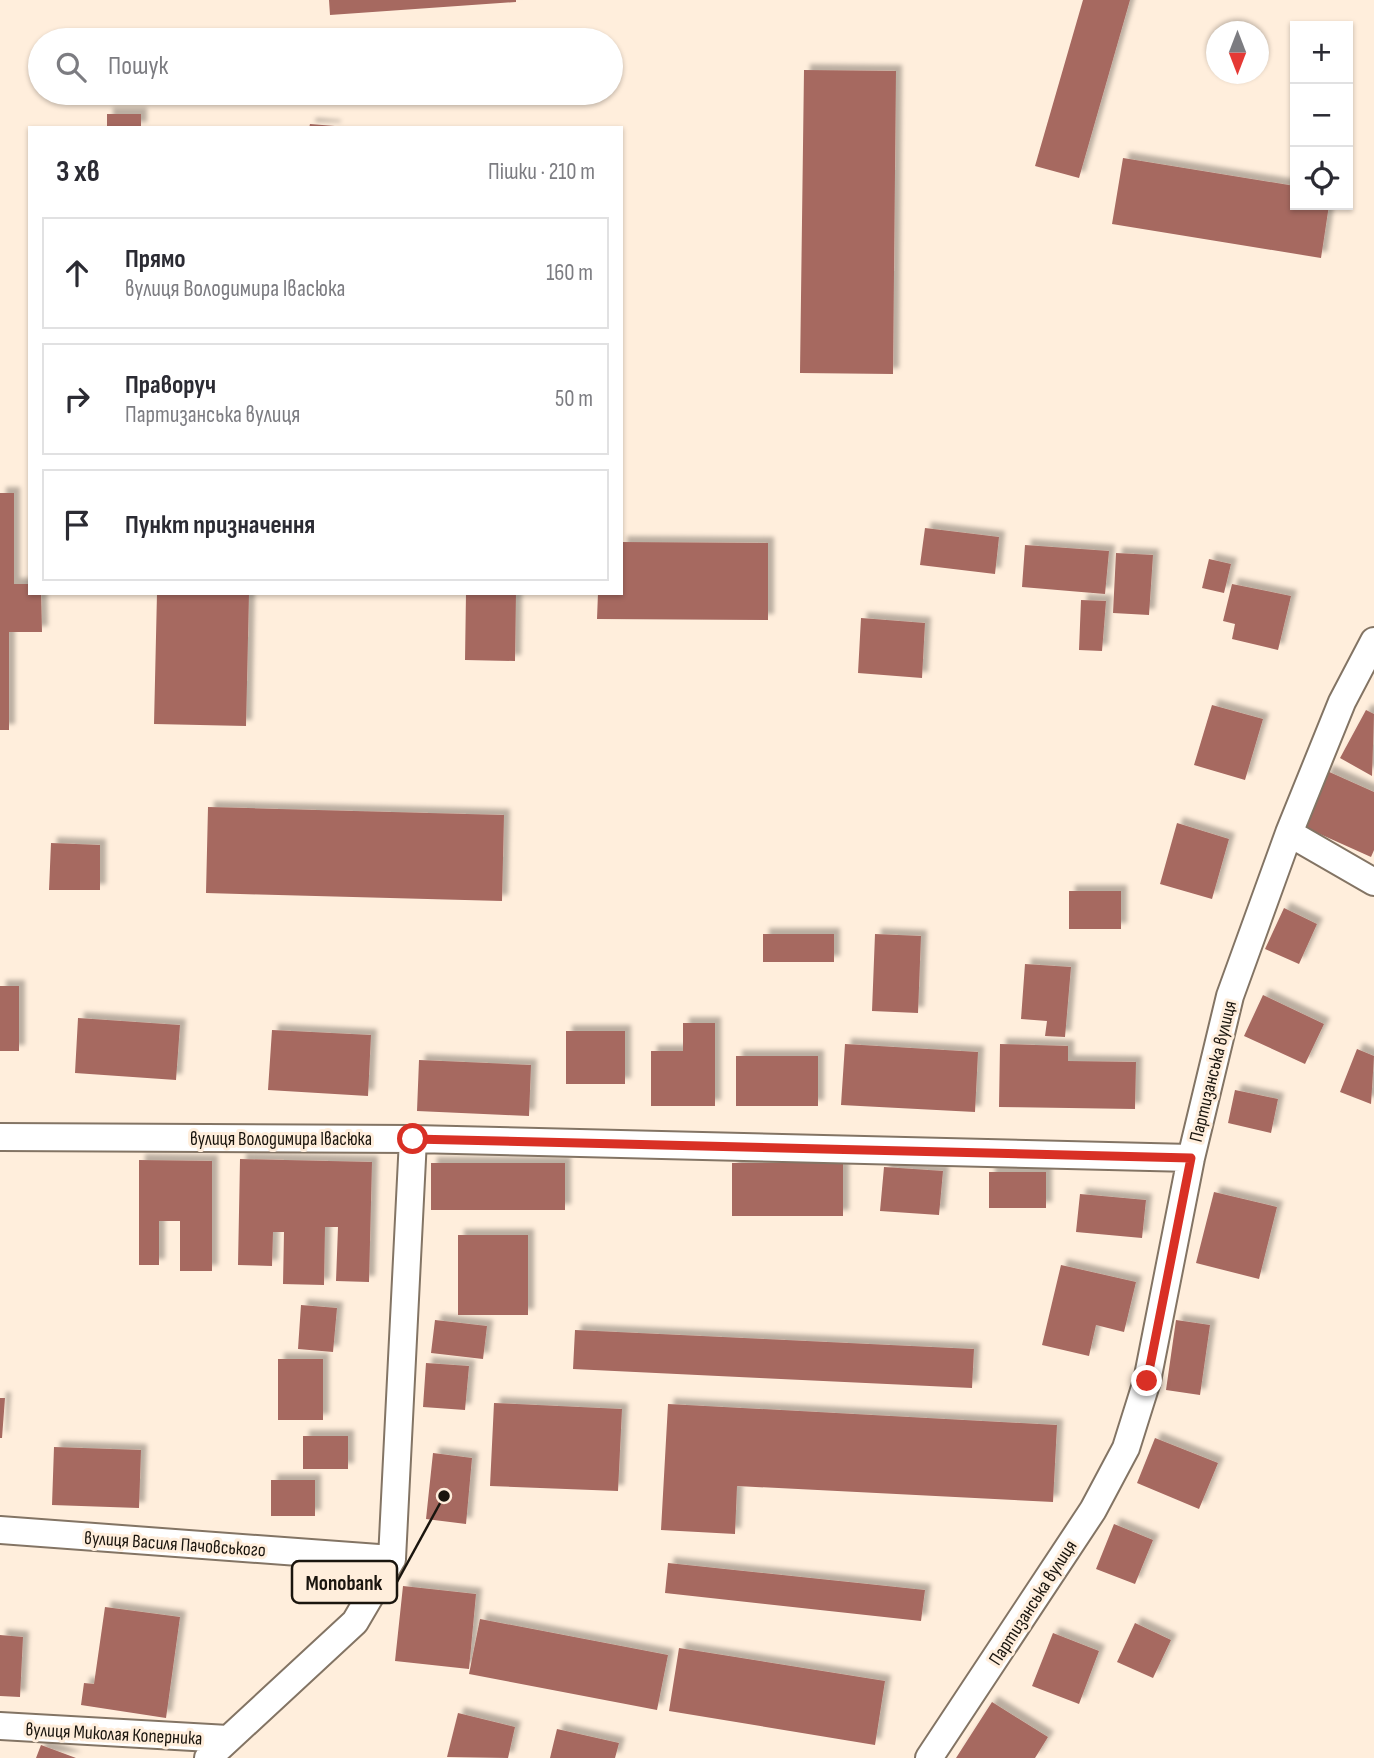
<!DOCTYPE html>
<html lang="uk">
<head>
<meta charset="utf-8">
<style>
	:root { --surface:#fff; --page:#f7f7f7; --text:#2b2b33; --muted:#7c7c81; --line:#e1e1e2 }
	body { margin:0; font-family:"Sofia Sans Condensed",sans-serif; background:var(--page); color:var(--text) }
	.controls { position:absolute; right:21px; top:21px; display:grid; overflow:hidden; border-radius:0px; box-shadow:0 2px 5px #0004 }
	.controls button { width:63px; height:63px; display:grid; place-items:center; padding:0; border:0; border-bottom:2px solid var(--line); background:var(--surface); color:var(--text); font:35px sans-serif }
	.compass { position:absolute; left:1206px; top:21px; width:63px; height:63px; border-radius:50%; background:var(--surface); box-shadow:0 2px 5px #0004; rotate:180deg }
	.stop { position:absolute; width:21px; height:21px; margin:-16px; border:5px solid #d93025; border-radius:50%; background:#fff }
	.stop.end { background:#d93025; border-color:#fff; box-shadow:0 2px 7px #0008 }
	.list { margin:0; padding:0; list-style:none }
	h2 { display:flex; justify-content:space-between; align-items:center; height:91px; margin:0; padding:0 28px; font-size:30px }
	h2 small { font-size:23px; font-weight:400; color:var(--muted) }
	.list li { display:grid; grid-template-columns:46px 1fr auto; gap:21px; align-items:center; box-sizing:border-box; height:112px; margin:0 14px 14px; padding:0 14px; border:2px solid var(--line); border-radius:0px }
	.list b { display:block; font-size:26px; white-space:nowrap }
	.list p { margin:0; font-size:23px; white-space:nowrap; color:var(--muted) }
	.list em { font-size:23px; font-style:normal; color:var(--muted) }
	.icon { flex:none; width:38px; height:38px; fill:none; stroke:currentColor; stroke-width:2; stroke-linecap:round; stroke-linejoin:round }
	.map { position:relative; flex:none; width:1374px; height:1758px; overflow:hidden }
	.search { position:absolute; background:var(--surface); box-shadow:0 2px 5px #0004; left:28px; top:28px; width:595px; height:77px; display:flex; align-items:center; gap:18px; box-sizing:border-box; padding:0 24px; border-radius:38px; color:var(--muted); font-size:26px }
	.panel { position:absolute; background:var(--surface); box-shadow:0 2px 5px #0004; left:28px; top:126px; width:595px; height:469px; border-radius:0px }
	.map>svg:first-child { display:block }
	.building { fill:#a66961; filter:url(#shadow) }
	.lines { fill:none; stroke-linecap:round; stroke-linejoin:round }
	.minor-casing { stroke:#837464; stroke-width:30 }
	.minor { stroke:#fff; stroke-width:26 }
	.route { stroke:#d93025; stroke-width:9 }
	.labels { text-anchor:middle; stroke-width:6; stroke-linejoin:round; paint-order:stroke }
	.street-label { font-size:19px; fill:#1a150e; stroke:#ffeedc }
	.leader { fill:none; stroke:#1a150e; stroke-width:2.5 }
	.callout-dot { fill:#1a150e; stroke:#ffeedc; stroke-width:2.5 }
	.callout { fill:#ffeedc; stroke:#1a150e; stroke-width:2.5 }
	.callout-label { font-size:21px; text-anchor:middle; font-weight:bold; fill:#1a150e }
</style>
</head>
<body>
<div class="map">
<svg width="1374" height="1758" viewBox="0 0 1374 1758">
	<defs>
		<filter id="shadow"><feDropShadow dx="6" dy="-6" stdDeviation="2" flood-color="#0004"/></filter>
	</defs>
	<rect width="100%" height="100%" fill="#ffeedc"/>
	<!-- building -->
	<path class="building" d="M329 0H516V2L330 15Z
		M1083 0H1130L1079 178 1035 166Z
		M804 70 896 71 893 374 800 373Z
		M107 114H141V128H107Z
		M310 124 335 126V128H309Z
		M1123 158 1295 186V205H1329L1321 258 1112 224Z
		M0 493H14V584H30V593H41L42 632H9V730H0Z
		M925 528 999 537 995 574 920 565Z
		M621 542 768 543V620L597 619 598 593H621Z
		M1025 545 1109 551 1105 594 1022 587Z
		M1116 553 1153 555 1149 615 1113 613Z
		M1209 559 1231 564 1224 593 1202 588Z
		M1232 584 1291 596 1278 650 1232 639 1235 624 1223 621Z
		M157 593H249L246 726 154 724Z
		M466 593H516L515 661 465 660Z
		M1081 600 1106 601 1102 651 1079 650Z
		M861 618 925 623 922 678 858 673Z
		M1212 705 1263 719 1245 780 1194 765Z
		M1366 710 1374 714 1372 776 1340 758Z
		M1327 771 1374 792V850L1371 857 1302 826Z
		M208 807 504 815 502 901 206 893Z
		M1177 823 1229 839 1212 899 1160 884Z
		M51 843 100 845V890H49Z
		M1069 891H1121V929H1069Z
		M1284 908 1317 924 1299 964 1265 949Z
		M763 934H834V962H763Z
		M875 934 921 936 918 1013 872 1011Z
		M1025 964 1071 967 1065 1037 1045 1036 1047 1021 1021 1019Z
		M0 986H19V1051H0Z
		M1263 995 1324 1024 1305 1064 1244 1036Z
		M78 1018 180 1025 176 1080 75 1073Z
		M683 1023H715V1106H651V1051H683Z
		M272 1030 371 1035 368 1096 268 1090Z
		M566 1031H625V1084H566Z
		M845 1044 978 1052 975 1112 841 1105Z
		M1000 1044 1068 1046V1061L1136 1062 1135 1109 999 1107Z
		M1357 1049 1374 1056 1371 1104 1340 1092Z
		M736 1056H818V1106H736Z
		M419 1060 531 1065 529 1116 417 1111Z
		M1235 1090 1278 1099 1271 1133 1228 1123Z
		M240 1159 372 1162 369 1282 336 1281 338 1227H325L324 1285 283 1284 284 1232H273L272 1266 238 1265Z
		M139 1160 212 1161V1271H180V1221H159V1265H139Z
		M431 1163H565V1210H431Z
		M732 1163H843V1216H732Z
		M884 1167 943 1171 939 1215 880 1211Z
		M989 1172H1046V1208H989Z
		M1214 1192 1277 1207 1259 1279 1196 1263Z
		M1080 1194 1146 1200 1142 1238 1076 1232Z
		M458 1235H528V1315H458Z
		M1061 1265 1136 1282 1124 1332 1096 1325 1089 1356 1042 1345Z
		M301 1305 337 1308 333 1352 298 1349Z
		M435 1320 487 1326 483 1359 431 1353Z
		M1176 1320 1210 1325 1200 1395 1166 1390Z
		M575 1330 974 1349 972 1388 573 1369Z
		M278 1359H323V1420H278Z
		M426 1363 469 1366 465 1410 423 1407Z
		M0 1398H5L2 1438H0Z
		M494 1403 622 1409 618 1491 490 1486Z
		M668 1404 1057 1425 1053 1502 737 1486 735 1534 661 1530Z
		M303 1436H348V1469H303Z
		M1155 1438 1218 1463 1199 1509 1137 1483Z
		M54 1447 141 1450 139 1508 52 1505Z
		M433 1453 472 1458 466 1524 426 1519Z
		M271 1480H315V1516H271Z
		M1114 1524 1153 1540 1135 1584 1096 1569Z
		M668 1563 925 1590 921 1621 665 1593Z
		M403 1586 476 1594 469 1669 395 1661Z
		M105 1607 180 1617 166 1718 81 1705 84 1683 94 1684Z
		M480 1619 668 1655 657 1710 469 1674Z
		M1135 1623 1171 1640 1153 1678 1117 1662Z
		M1053 1633 1099 1651 1079 1704 1032 1686Z
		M0 1635 23 1637 20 1697 0 1696Z
		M679 1648 885 1681 875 1745 669 1711Z
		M992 1702 1048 1737 1035 1758H956Z
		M458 1713 515 1727 508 1758 447 1757Z
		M557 1729 619 1743 615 1758H550Z
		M41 1745 76 1758H36Z"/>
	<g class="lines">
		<!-- minor casing -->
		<g class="minor-casing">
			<path id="minor" d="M1289 833 1374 882
				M0 1137 413 1139 1191 1158
				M0 1530 392 1559
				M0 1726 228 1739
				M208 1758 355 1622 392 1559 413 1139
				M929 1758 1093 1510 1126 1448 1147 1381 1191 1158 1230 996 1289 833 1342 702 1374 641"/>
		</g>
		<!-- minor -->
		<use href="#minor" class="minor"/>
	</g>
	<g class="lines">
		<!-- route -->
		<path class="route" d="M413 1139 1191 1158 1147 1381"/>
	</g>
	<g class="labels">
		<!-- street labels -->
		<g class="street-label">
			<text transform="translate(1212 1071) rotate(-76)" y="7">Партизанська вулиця</text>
			<text x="281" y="1145">вулиця Володимира Івасюка</text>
			<text transform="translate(175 1543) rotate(4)" y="7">вулиця Василя Пачовського</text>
			<text transform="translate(1032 1602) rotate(-57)" y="7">Партизанська вулиця</text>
			<text transform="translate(114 1733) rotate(3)" y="7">вулиця Миколая Коперника</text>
		</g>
	</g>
	<!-- callouts -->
	<path class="leader" d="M444 1496L397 1582"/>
	<circle class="callout-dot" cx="444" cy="1496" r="7"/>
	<rect class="callout" x="292" y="1561" width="105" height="42" rx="7"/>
	<g class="callout-label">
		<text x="344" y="1590">Monobank</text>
	</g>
</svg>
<div class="controls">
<button>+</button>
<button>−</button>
<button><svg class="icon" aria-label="locate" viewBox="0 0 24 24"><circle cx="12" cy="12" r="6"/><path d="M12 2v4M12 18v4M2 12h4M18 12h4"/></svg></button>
</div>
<svg class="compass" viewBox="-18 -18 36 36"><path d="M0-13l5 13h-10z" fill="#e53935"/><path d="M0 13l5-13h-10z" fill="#7c7c81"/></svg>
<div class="stop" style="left:413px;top:1139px"></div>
<div class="stop end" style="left:1147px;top:1381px"></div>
<div class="search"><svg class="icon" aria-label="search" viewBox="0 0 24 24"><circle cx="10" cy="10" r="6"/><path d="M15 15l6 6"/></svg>Пошук</div>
<section class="panel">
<h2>3 хв<small>Пішки · 210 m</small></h2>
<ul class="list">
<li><svg class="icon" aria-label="ahead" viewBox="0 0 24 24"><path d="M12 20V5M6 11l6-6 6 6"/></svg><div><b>Прямо</b><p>вулиця Володимира Івасюка</p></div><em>160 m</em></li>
<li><svg class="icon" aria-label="right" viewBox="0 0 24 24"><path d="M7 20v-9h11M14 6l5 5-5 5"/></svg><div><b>Праворуч</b><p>Партизанська вулиця</p></div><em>50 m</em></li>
<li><svg class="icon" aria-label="arrive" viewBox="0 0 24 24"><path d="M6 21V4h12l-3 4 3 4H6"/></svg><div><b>Пункт призначення</b></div></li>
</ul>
</section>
</div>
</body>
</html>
